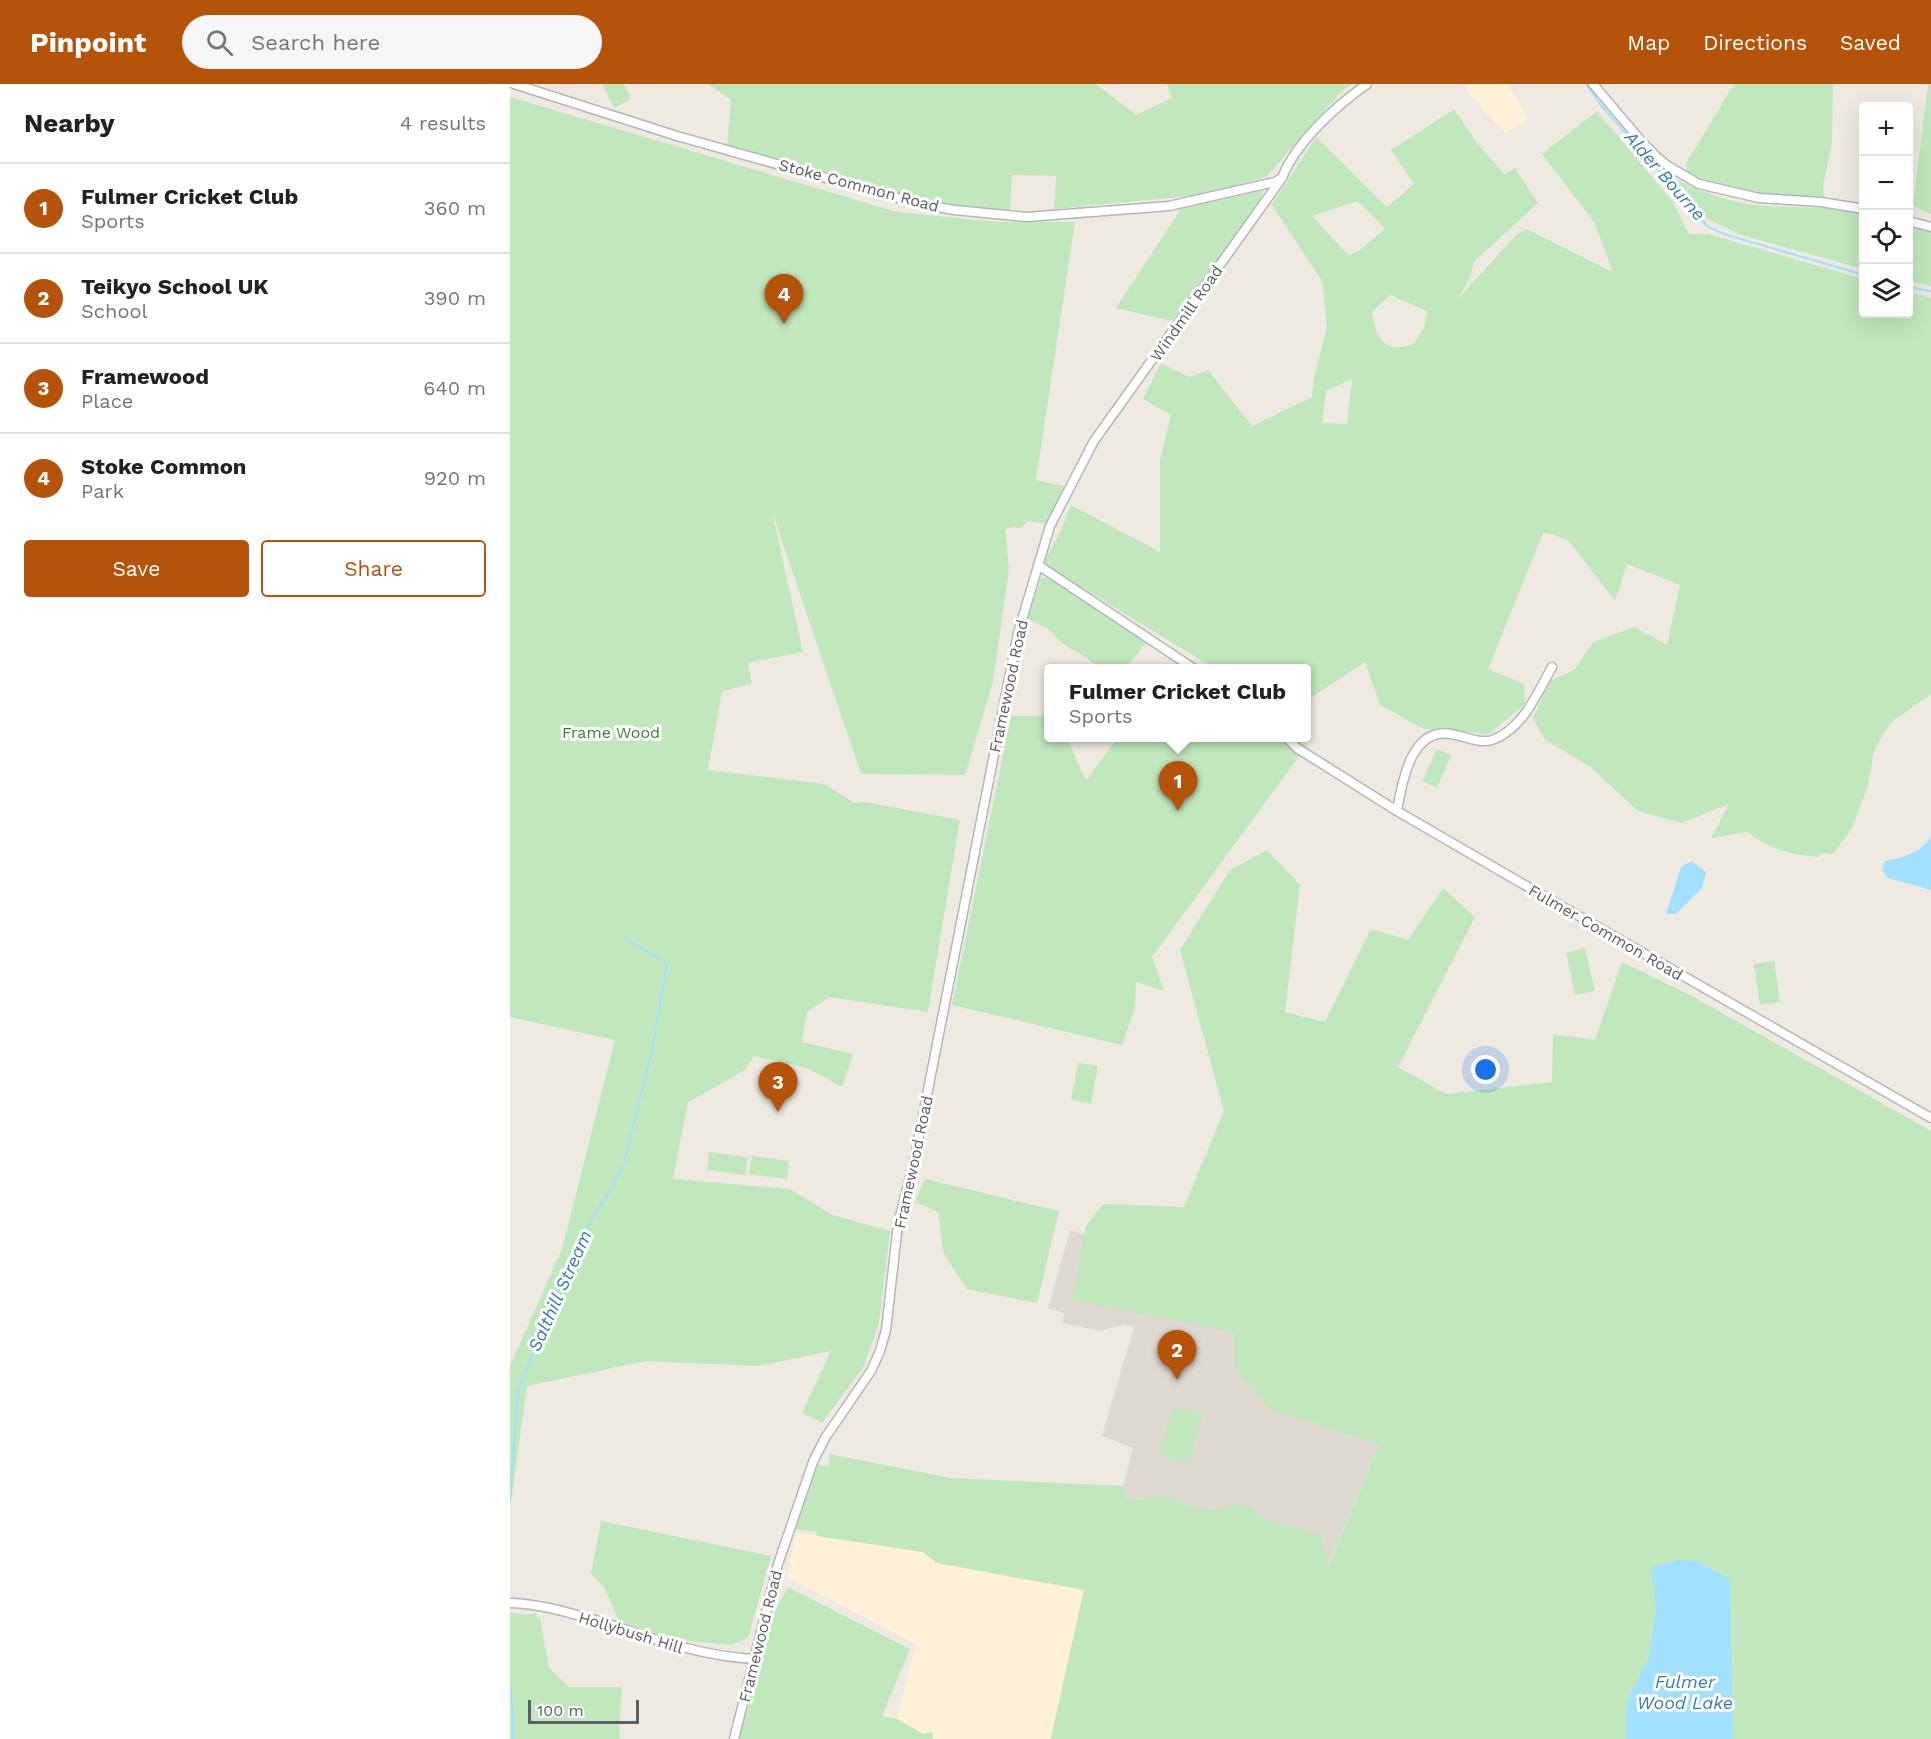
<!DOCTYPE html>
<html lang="en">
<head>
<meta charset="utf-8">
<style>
	:root { --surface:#fff; --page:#f6f6f6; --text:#202124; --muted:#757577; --line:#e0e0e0; --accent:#b45309 }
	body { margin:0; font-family:"Work Sans",sans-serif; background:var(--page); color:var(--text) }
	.controls { position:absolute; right:18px; top:18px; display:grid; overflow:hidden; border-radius:6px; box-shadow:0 6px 24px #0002 }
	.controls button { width:54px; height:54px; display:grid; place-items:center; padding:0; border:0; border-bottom:2px solid var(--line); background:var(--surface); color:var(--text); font:30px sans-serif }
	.scale { position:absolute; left:18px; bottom:15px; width:111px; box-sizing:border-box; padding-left:6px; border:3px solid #5b6064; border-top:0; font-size:16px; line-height:21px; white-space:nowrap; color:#5b6064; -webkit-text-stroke:4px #fff; paint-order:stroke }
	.you { position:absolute; left:976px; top:986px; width:21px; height:21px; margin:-15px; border:4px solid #fff; border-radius:50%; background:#1a73e8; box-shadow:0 0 0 9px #1a73e833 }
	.badge { display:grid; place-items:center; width:39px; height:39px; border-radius:50%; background:var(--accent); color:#fff; font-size:20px; font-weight:700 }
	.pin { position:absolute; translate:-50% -50px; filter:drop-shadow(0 2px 3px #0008) }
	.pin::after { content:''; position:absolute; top:32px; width:21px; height:18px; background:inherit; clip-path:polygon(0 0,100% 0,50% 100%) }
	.popup { position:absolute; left:534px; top:580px; width:267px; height:78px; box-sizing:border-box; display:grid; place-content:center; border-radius:6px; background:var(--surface); filter:drop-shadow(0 2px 4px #0005); font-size:20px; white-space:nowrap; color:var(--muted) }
	.popup b { font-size:22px; color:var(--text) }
	.popup::after { content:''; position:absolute; left:50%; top:100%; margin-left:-12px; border:12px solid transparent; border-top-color:var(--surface) }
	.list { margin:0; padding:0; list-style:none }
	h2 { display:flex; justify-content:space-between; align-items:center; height:78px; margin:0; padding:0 24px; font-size:26px }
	h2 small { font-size:20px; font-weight:400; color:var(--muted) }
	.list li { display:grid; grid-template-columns:39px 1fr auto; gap:18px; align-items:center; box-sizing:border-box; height:90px; padding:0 24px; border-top:2px solid var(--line) }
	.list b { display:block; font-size:22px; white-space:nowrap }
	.list p { margin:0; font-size:20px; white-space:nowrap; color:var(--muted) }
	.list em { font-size:20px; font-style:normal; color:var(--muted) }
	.actions { display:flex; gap:12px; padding:18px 24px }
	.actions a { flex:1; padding:14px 0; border:2px solid var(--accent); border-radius:6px; text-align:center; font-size:21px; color:var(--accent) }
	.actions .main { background:var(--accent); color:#fff }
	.icon { flex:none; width:33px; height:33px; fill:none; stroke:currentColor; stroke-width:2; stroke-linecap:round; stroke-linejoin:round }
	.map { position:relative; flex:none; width:1421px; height:1655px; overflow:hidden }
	header { display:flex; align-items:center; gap:36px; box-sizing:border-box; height:84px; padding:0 30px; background:var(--accent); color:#fff }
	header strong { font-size:28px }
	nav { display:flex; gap:33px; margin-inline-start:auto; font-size:21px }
	.search { width:420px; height:54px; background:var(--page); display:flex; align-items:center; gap:15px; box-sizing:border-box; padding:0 21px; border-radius:33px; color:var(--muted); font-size:22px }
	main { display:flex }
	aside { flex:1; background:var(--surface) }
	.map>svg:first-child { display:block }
	.commercial { fill:#fff1d6 }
	.education { fill:#ded9d1 }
	.green { fill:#c1e7bd; fill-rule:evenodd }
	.water { fill:#a1e0ff }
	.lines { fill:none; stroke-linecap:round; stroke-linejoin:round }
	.stream { stroke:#a1e0ff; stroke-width:2 }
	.minor-casing { stroke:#b3b6ba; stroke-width:11 }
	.minor { stroke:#fff; stroke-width:8 }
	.labels { text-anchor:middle; stroke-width:6; stroke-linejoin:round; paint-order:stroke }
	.street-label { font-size:16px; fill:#5b6064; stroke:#fff }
	.park-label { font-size:16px; fill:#358530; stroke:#fff }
	.water-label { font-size:18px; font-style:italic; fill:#377cad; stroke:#fff }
</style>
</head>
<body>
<header>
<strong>Pinpoint</strong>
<div class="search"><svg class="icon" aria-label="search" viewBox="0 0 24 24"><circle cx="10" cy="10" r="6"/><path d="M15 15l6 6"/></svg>Search here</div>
<nav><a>Map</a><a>Directions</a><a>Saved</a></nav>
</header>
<main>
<aside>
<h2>Nearby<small>4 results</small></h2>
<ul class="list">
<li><span class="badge">1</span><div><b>Fulmer Cricket Club</b><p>Sports</p></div><em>360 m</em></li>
<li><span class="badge">2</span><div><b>Teikyo School UK</b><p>School</p></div><em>390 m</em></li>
<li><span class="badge">3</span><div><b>Framewood</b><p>Place</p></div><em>640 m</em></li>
<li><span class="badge">4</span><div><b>Stoke Common</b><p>Park</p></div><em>920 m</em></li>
</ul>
<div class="actions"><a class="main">Save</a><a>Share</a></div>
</aside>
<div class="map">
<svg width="1421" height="1655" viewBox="0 0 1421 1655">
	<rect width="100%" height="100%" fill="#eeeae2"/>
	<!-- commercial -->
	<path class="commercial" d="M956 0H997L1019 35 995 49 959 10Z
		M286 1449 413 1468 427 1479 574 1506 540 1655H423L422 1648 413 1650 387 1635 406 1560 277 1493Z"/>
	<!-- education -->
	<path class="education" d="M560 1146 607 1160 723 1188 725 1283 759 1325 870 1360 817 1484 812 1451 752 1434 741 1424 723 1420 705 1427 685 1423 662 1413 615 1415 613 1402 623 1364 592 1352 624 1243 614 1241 589 1247 552 1239 554 1229 538 1225Z"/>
	<!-- green -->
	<path class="green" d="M92 0H114L121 15 104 24Z
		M198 0H586L626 31 662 14 657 0H842L833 6 756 93 690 111 544 125 546 92 502 91 500 126 445 122 406 114 217 61 221 16Z
		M1224 0H1323L1322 58 1313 102 1314 113C1277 112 1204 110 1176 85L1177 78Z
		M1418 0H1421V130L1403 122Z
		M0 13 387 128 488 138H565L526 396 554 402 538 440 518 437 511 444 502 443 495 445 499 485 483 598 455 691 351 690 262 427 293 568 238 579 242 600 212 607 198 686 314 700 344 719 356 718 450 736 418 928 319 913 297 928 292 958 343 970 332 1003 297 984 244 972 235 986 178 1018 163 1095 280 1105 322 1131 380 1147 369 1239 354 1282 312 1339 292 1329 321 1267 248 1282 136 1277 17 1302 0 1426V1282L52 1165 105 956 0 933Z
		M944 25 967 59 995 91 1005 84 1028 119 964 178 960 193 947 216 1007 150 1017 145 1103 188 1084 138 1032 70 1087 27 1162 117 1179 150H1198L1353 195 1354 230H1398L1399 208 1421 214V610L1380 639 1364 667 1358 702 1341 746 1323 770 1313 769 1308 773C1275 769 1265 767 1237 748L1201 754 1219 720 1171 739 1128 727 1079 682 1034 655 1023 634 1040 597 1065 585 1083 558 1124 543 1157 561 1170 501 1117 480 1105 517 1059 457 1042 450 1033 449 978 585 1014 600 1015 620 979 650 914 645 870 621 855 578 797 616V584H704L533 480 551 446 561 421 650 468V376L661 331 633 315 651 279 679 293 698 286 742 342 802 313 804 293 817 243 812 197 762 121 806 53 877 123 904 100 881 66ZM847 117 875 145 848 167 838 171 802 132ZM880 211 917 227 915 241 904 260C873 270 867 255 862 228ZM842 295 837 340 812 339 816 307Z
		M1158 91C1189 108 1225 121 1260 122 1292 124 1322 122 1353 129V185L1231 151 1192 132Z
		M752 107 751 114 709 180 662 237 606 224 671 125Z
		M1398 138 1421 145V202L1399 197Z
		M540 493 637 558 616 584H589L577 574 553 560 537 544 517 535 531 494Z
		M501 632H539V654H557L576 697 607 654H772L790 671 642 873 654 907 626 898 625 924 612 961 442 921Z
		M927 665 941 671 927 704 912 697Z
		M757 766 790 801 775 928 815 938 861 845 898 856 933 804 965 833 888 983 936 1010 1042 998 1043 950 1085 956 1112 878 1182 912 1421 1047V1655H541L574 1506 427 1479 413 1468 307 1452V1448L285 1445 308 1381 319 1382V1370L440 1394 613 1402 616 1415 662 1413 685 1423 705 1427 723 1420 741 1424 752 1434 812 1451 818 1483 870 1360 759 1325 725 1283 724 1248 563 1216 576 1142 593 1120 674 1123 714 1027 670 866 720 786Z
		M1075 864 1085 907 1065 911 1056 869Z
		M1264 877 1270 918 1250 921 1244 880Z
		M568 979 588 982 581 1020 561 1016Z
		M199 1068 238 1073 235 1091 197 1086Z
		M242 1072 279 1077 277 1095 239 1090Z
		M415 1095 549 1127 527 1219 457 1205 433 1168 428 1128 405 1118Z
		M664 1322 693 1331 678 1380 649 1371Z
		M91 1437 261 1472 238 1554 222 1561 168 1556 109 1538 94 1503 81 1490Z
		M278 1503 400 1565 372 1632 387 1635 413 1650 422 1648 423 1655H229L266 1525Z
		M0 1528 13 1531 26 1529 27 1534 30 1535 39 1584 59 1603H112L109 1654 111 1655H0Z"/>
	<!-- water -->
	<path class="water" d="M1421 752V806L1378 794 1372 786 1375 777C1391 774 1414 768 1421 752Z
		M1182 777 1196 788 1192 804 1166 830H1156L1171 783Z
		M1168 1476 1187 1477 1220 1495 1223 1655H1116L1117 1618 1139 1573 1146 1522 1141 1484Z"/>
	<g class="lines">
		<!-- stream -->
		<path class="stream" d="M1076 0 1090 20 1198 143 1217 151 1354 191
			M1398 203 1421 207
			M0 1415 8 1307 68 1159 113 1084 142 967 157 880 115 854
			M0 1604 3 1626V1655"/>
		<!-- minor casing -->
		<g class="minor-casing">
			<path id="minor" d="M4 0 167 52 405 119 444 126 517 133 659 122 765 98 772 94
				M1083 0 1132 58 1148 74 1158 82 1189 100 1249 114 1311 118 1354 125
				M1398 137 1421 143
				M528 481 683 584
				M777 654 787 664 887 727 999 792 1421 1034
				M887 727C892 698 901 643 941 650 954 652 969 660 982 656 1012 646 1027 610 1042 583
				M0 1519C34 1520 63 1530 95 1539 144 1555 191 1572 243 1575
				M224 1655 268 1480 303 1378 315 1354 361 1287 370 1267 376 1246 388 1140 403 1082 508 549 540 442 584 357 772 94C786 58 826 22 857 0"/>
		</g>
		<!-- minor -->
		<use href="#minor" class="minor"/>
	</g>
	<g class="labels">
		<!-- street labels -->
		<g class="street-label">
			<text transform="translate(349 101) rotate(15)" y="6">Stoke Common Road</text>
			<text transform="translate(676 229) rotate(-55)" y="6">Windmill Road</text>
			<text transform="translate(498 602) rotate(-78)" y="6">Framewood Road</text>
			<text transform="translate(1096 848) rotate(30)" y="6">Fulmer Common Road</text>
			<text transform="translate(403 1078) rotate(-78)" y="6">Framewood Road</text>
			<text transform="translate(121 1548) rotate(17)" y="6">Hollybush Hill</text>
			<text transform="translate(250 1552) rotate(-76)" y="6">Framewood Road</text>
		</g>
		<!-- park labels -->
		<g class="park-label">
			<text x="101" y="654">Frame Wood</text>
		</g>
		<!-- water labels -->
		<g class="water-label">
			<text transform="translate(1155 92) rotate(49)" y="6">Alder Bourne</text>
			<text transform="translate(50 1207) rotate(-66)" y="6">Salthill Stream</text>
			<text x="1175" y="1604">Fulmer<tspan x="1175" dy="21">Wood Lake</tspan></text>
		</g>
	</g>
</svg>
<div class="controls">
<button>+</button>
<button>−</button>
<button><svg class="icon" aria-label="locate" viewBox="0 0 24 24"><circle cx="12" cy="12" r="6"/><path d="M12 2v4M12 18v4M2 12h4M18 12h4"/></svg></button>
<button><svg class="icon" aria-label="layers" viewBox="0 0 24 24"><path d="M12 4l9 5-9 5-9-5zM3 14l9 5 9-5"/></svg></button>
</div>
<div class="scale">100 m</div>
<div class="you"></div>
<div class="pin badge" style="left:668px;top:727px">1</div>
<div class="popup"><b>Fulmer Cricket Club</b>Sports</div>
<div class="pin badge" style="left:667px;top:1296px">2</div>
<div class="pin badge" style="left:268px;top:1028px">3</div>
<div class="pin badge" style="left:274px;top:240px">4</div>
</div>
</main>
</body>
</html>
